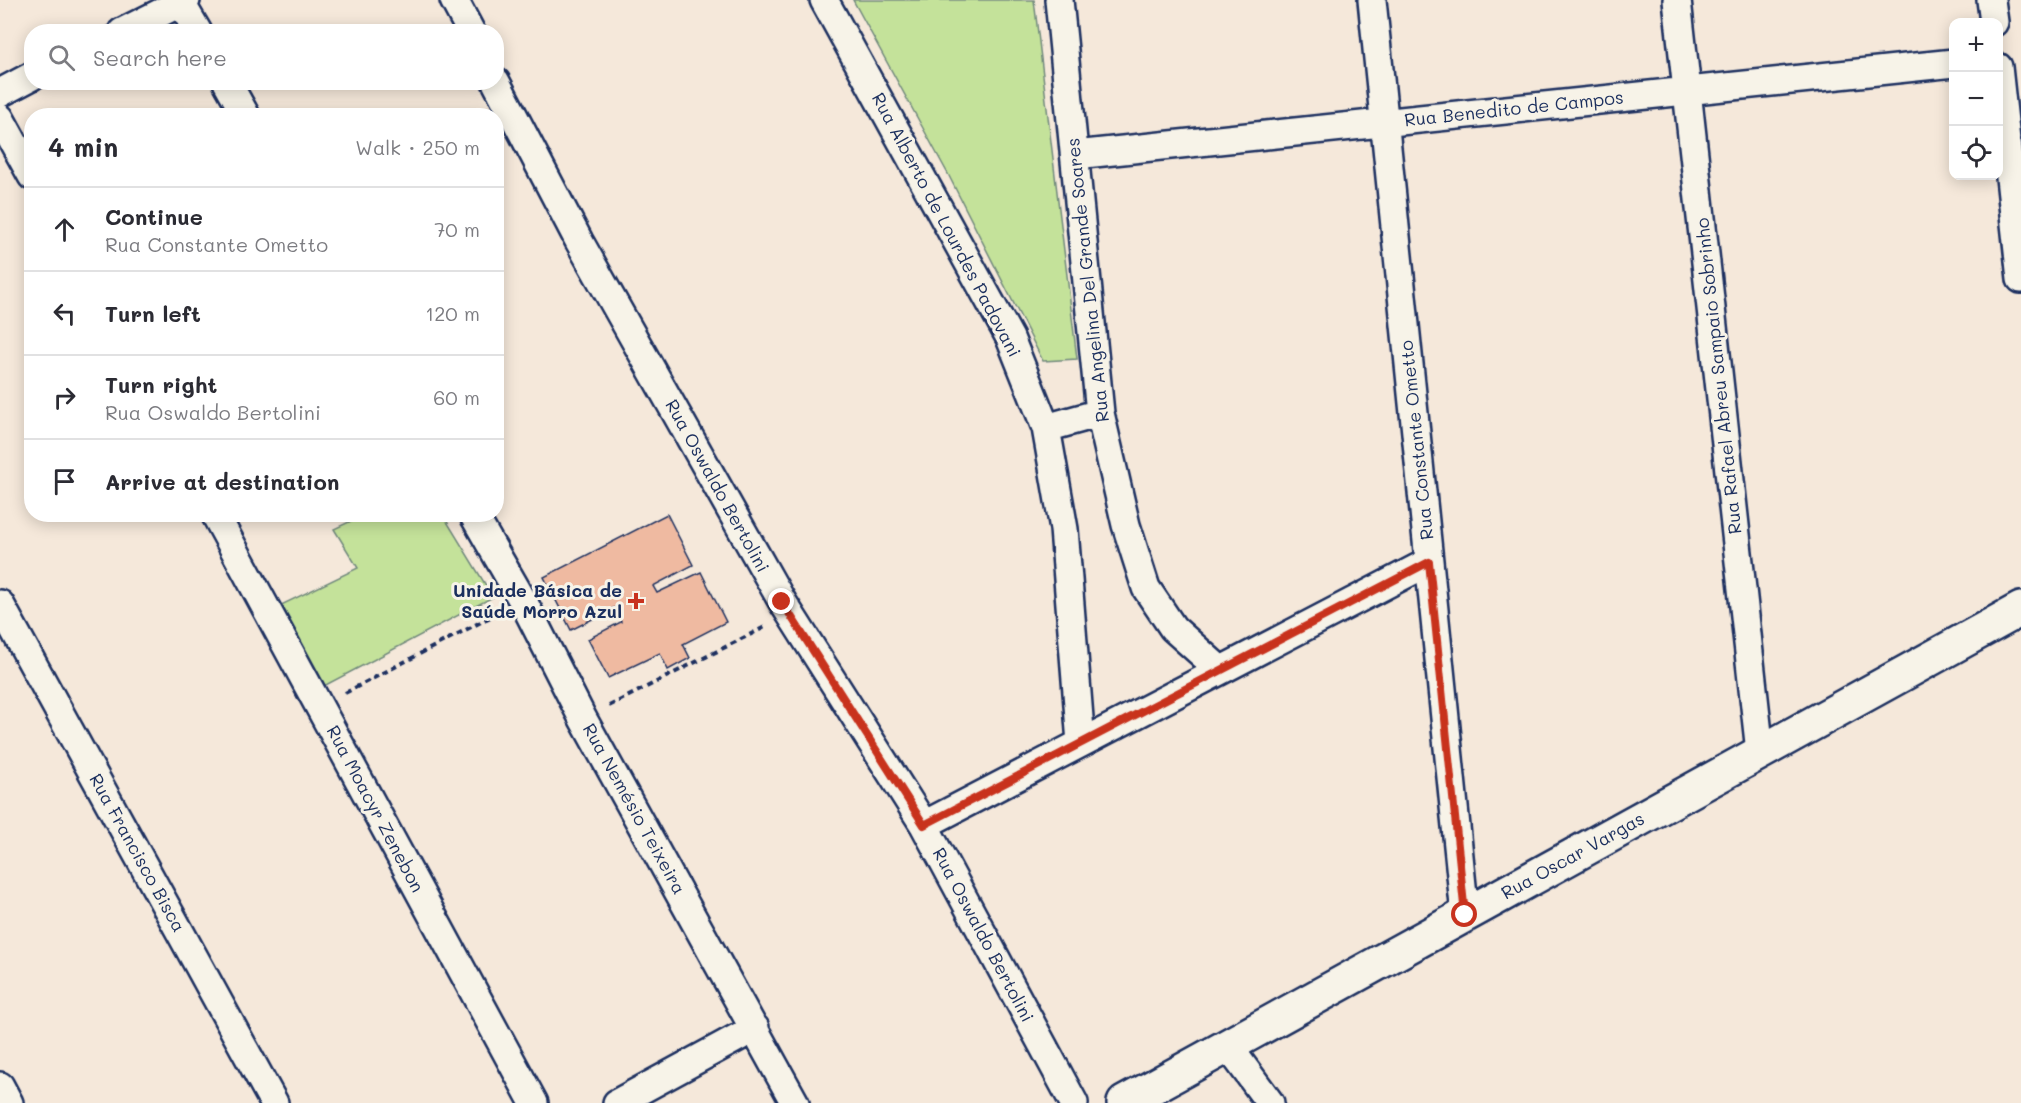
<!DOCTYPE html>
<html lang="en">
<head>
<meta charset="utf-8">
<style>
	:root { --surface:#fff; --page:#f7f7f7; --text:#2b2b33; --muted:#7c7c81; --line:#e1e1e2 }
	body { margin:0; font-family:Mali,sans-serif; background:var(--page); color:var(--text) }
	.controls { position:absolute; right:18px; top:18px; display:grid; overflow:hidden; border-radius:12px; box-shadow:0 3px 15px #0003 }
	.controls button { width:54px; height:54px; display:grid; place-items:center; padding:0; border:0; border-bottom:2px solid var(--line); background:var(--surface); color:var(--text); font:30px sans-serif }
	.stop { position:absolute; width:18px; height:18px; margin:-14px; border:4px solid #c8321e; border-radius:50%; background:#fff }
	.stop.end { background:#c8321e; border-color:#fff; box-shadow:0 2px 6px #0008 }
	.list { margin:0; padding:0; list-style:none }
	h2 { display:flex; justify-content:space-between; align-items:center; height:78px; margin:0; padding:0 24px; font-size:26px }
	h2 small { font-size:20px; font-weight:400; color:var(--muted) }
	.list li { display:grid; grid-template-columns:39px 1fr auto; gap:18px; align-items:center; box-sizing:border-box; height:84px; padding:0 24px; border-top:2px solid var(--line) }
	.list b { display:block; font-size:22px; white-space:nowrap }
	.list p { margin:0; font-size:20px; white-space:nowrap; color:var(--muted) }
	.list em { font-size:20px; font-style:normal; color:var(--muted) }
	.icon { flex:none; width:33px; height:33px; fill:none; stroke:currentColor; stroke-width:2; stroke-linecap:round; stroke-linejoin:round }
	.map { position:relative; flex:none; width:2021px; height:1103px; overflow:hidden }
	.search { position:absolute; background:var(--surface); box-shadow:0 3px 15px #0003; left:24px; top:24px; width:480px; height:66px; display:flex; align-items:center; gap:15px; box-sizing:border-box; padding:0 21px; border-radius:24px; color:var(--muted); font-size:22px }
	.panel { position:absolute; background:var(--surface); box-shadow:0 3px 15px #0003; left:24px; top:108px; width:480px; height:414px; border-radius:24px }
	.map>svg:first-child { display:block }
	.green { fill:#c4e29a; stroke:#70887c; stroke-width:1.5 }
	.building { fill:#efbaa1; stroke:#1b2f5e; stroke-width:1.5 }
	.lines { fill:none; stroke-linecap:round; stroke-linejoin:round }
	.minor-casing { stroke:#1b2f5e; stroke-width:32 }
	.tertiary-casing { stroke:#1b2f5e; stroke-width:38 }
	.path { stroke:#1b2f5e; stroke-width:4; stroke-dasharray:6 4.5; stroke-linecap:butt }
	.minor { stroke:#f7f3e8; stroke-width:27 }
	.tertiary { stroke:#f7f3e8; stroke-width:33 }
	.route { stroke:#c8321e; stroke-width:8 }
	.poi-dot { fill:#c8321e; stroke:#f7f3e8; stroke-width:2 }
	.labels { text-anchor:middle; stroke-width:6; stroke-linejoin:round; paint-order:stroke }
	.street-label { font-size:18px; fill:#1b2f5e; stroke:#f7f3e8 }
	.poi-label { font-size:18px; font-weight:bold; fill:#1b2f5e; stroke:#f7f3e8; text-anchor:end }
</style>
</head>
<body>
<div class="map">
<svg width="2021" height="1103" viewBox="0 0 2021 1103">
	<rect width="100%" height="100%" fill="#f5e8da"/>
	<filter id="ink" filterUnits="userSpaceOnUse"><feTurbulence type="fractalNoise" baseFrequency=".0167" numOctaves="2"/><feDisplacementMap in="SourceGraphic" scale="12" xChannelSelector="R" yChannelSelector="G"/><feConvolveMatrix kernelMatrix="1 2 1 2 8 2 1 2 1" color-interpolation-filters="sRGB"/></filter>
	<g filter="url(#ink)">
		<!-- green -->
		<path class="green" d="M853 0H1034L1077 359 1043 361 948 174Z
			M364 515H443L493 597 322 687 277 607 358 568 334 529Z"/>
		<!-- building -->
		<path class="building" d="M667 514 693 565 653 586 657 593 701 572 726 622 683 644 690 658 668 670 660 653 608 678 588 639 621 622 614 608 571 630 544 577Z"/>
		<g class="lines">
			<!-- minor casing -->
			<g class="minor-casing">
				<path id="minor" d="M454 0 471 32
					M824 0 1010 338 1046 428 1064 529 1081 743
					M1059 0 1100 413 1126 525 1146 588 1173 628 1220 670
					M1372 0 1465 915
					M1677 0 1760 752
					M1991 0 1994 22
					M181 3 198 32
					M122 32 186 0
					M1998 67 2021 279
					M227 82 246 116
					M496 82 579 241 782 601 924 825 1074 1103
					M0 93 32 76
					M0 118 32 176
					M1075 155 1954 63
					M1046 428 1100 413
					M215 514 534 1103
					M473 514 523 601 583 719 795 1103
					M0 604 274 1103
					M924 825 1429 562
					M1228 1046 1270 1103
					M0 1086 9 1103
					M617 1103 755 1028"/>
			</g>
			<!-- tertiary casing -->
			<g class="tertiary-casing">
				<path id="tertiary" d="M1124 1103 2021 609"/>
			</g>
			<!-- path -->
			<path class="path" d="M345 693 498 613
				M609 706 765 627"/>
			<!-- minor -->
			<use href="#minor" class="minor"/>
			<!-- tertiary -->
			<use href="#tertiary" class="tertiary"/>
		</g>
	</g>
	<g class="lines" filter="url(#ink)">
		<!-- route -->
		<path class="route" d="M782 602 924 825 1429 562 1465 915"/>
	</g>
	<!-- markers -->
	<path class="poi-dot" d="M633 592h6v6h6v6h-6v6h-6v-6h-6v-6h6z"/>
	<g class="labels">
		<!-- street labels -->
		<g class="street-label">
			<text transform="translate(1514 109) rotate(-6)" y="6">Rua Benedito de Campos</text>
			<text transform="translate(946 225) rotate(62)" y="6">Rua Alberto de Lourdes Padovani</text>
			<text transform="translate(1088 280) rotate(-96)" y="6">Rua Angelina Del Grande Soares</text>
			<text transform="translate(1719 376) rotate(-96)" y="6">Rua Rafael Abreu Sampaio Sobrinho</text>
			<text transform="translate(1417 440) rotate(-96)" y="6">Rua Constante Ometto</text>
			<text transform="translate(717 486) rotate(61)" y="6">Rua Oswaldo Bertolini</text>
			<text transform="translate(375 809) rotate(62)" y="6">Rua Moacyr Zenebon</text>
			<text transform="translate(634 809) rotate(61)" y="6">Rua Nemésio Teixeira</text>
			<text transform="translate(137 853) rotate(61)" y="6">Rua Francisco Bisca</text>
			<text transform="translate(1573 856) rotate(-29)" y="6">Rua Oscar Vargas</text>
			<text transform="translate(983 935) rotate(62)" y="6">Rua Oswaldo Bertolini</text>
		</g>
		<!-- poi labels -->
		<g class="poi-label">
			<text x="622" y="597">Unidade Básica de<tspan x="622" dy="21">Saúde Morro Azul</tspan></text>
		</g>
	</g>
</svg>
<div class="controls">
<button>+</button>
<button>−</button>
<button><svg class="icon" aria-label="locate" viewBox="0 0 24 24"><circle cx="12" cy="12" r="6"/><path d="M12 2v4M12 18v4M2 12h4M18 12h4"/></svg></button>
</div>
<div class="stop" style="left:1465px;top:915px"></div>
<div class="stop end" style="left:782px;top:602px"></div>
<div class="search"><svg class="icon" aria-label="search" viewBox="0 0 24 24"><circle cx="10" cy="10" r="6"/><path d="M15 15l6 6"/></svg>Search here</div>
<section class="panel">
<h2>4 min<small>Walk · 250 m</small></h2>
<ul class="list">
<li><svg class="icon" aria-label="ahead" viewBox="0 0 24 24"><path d="M12 20V5M6 11l6-6 6 6"/></svg><div><b>Continue</b><p>Rua Constante Ometto</p></div><em>70 m</em></li>
<li><svg class="icon" aria-label="left" viewBox="0 0 24 24"><path d="M17 20v-9H6M10 6l-5 5 5 5"/></svg><div><b>Turn left</b></div><em>120 m</em></li>
<li><svg class="icon" aria-label="right" viewBox="0 0 24 24"><path d="M7 20v-9h11M14 6l5 5-5 5"/></svg><div><b>Turn right</b><p>Rua Oswaldo Bertolini</p></div><em>60 m</em></li>
<li><svg class="icon" aria-label="arrive" viewBox="0 0 24 24"><path d="M6 21V4h12l-3 4 3 4H6"/></svg><div><b>Arrive at destination</b></div></li>
</ul>
</section>
</div>
</body>
</html>
